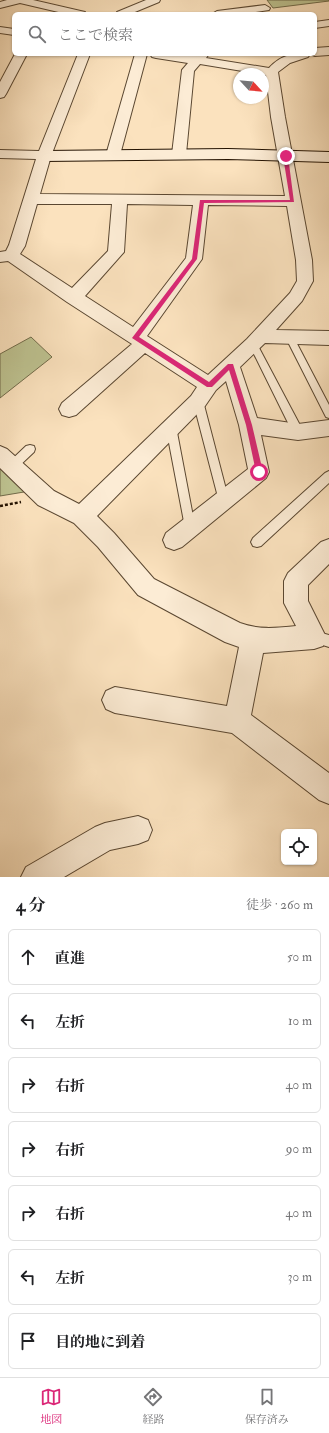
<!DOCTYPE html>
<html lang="ja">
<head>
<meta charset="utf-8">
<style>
	:root { --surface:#fff; --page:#f2f2f2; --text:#202124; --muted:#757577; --line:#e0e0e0; --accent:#db2777 }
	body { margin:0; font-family:"IM FELL Double Pica","Noto Serif JP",serif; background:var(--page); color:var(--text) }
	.controls { position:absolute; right:12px; bottom:12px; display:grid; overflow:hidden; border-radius:6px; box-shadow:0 1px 3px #0004 }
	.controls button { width:36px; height:36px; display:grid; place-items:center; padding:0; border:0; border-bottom:1px solid var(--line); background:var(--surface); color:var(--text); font:20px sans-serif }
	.compass { position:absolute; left:233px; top:68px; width:36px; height:36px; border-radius:50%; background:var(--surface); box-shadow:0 1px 3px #0004; rotate:116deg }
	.stop { position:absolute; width:12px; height:12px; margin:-9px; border:3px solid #db2777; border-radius:50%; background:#fff }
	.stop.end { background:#db2777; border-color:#fff; box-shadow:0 1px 4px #0008 }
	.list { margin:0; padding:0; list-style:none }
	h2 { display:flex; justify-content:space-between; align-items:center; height:52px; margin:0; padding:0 16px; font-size:17px }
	h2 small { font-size:13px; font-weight:400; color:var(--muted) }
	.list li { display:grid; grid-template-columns:26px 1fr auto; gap:12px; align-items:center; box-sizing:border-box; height:56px; margin:0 8px 8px; padding:0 8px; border:1px solid var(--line); border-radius:6px }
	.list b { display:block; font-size:15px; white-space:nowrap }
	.list em { font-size:13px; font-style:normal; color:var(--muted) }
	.icon { flex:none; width:22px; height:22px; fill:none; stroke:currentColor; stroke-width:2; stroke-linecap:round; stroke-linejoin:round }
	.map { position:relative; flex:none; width:329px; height:877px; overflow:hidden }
	.search { position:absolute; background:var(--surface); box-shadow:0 1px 3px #0004; left:12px; right:12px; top:12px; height:44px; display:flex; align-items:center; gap:10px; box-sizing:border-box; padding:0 14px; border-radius:6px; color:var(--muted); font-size:15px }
	.sheet { height:500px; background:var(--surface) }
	nav { display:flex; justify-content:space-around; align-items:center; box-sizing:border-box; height:56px; border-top:1px solid var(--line); background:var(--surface); font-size:11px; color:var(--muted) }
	nav a { display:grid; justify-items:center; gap:2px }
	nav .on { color:var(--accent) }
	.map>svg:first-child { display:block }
	.green { fill:#bec391; stroke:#716b4a }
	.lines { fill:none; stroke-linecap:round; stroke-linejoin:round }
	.lane-casing { stroke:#5a4731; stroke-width:2 }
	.street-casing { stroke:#5a4731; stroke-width:2 }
	.secondary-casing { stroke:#241302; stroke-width:2 }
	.path { stroke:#241302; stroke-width:2.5; stroke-dasharray:3 2; stroke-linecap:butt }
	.lane { fill:#fcecd5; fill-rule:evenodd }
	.street { fill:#fcecd5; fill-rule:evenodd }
	.secondary { fill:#fcecd5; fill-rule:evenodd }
	.route { fill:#db2777 }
</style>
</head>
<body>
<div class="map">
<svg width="329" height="877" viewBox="0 0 329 877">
	<rect width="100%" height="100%" fill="#fbe2be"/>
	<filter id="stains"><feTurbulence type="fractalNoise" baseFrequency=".005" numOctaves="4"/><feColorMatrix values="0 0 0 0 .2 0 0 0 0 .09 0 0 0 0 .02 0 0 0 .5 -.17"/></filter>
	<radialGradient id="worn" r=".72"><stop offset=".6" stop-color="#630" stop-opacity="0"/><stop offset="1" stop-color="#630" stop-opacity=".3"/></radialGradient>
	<!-- green -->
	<path class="green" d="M267 0H329V1L273 8Z
		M31 337 52 357 0 398V354Z
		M0 467 24 492 0 496Z"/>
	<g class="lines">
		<!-- lane casing -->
		<g class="lane-casing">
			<path id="lane" d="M290 335 293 336 329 405V418L326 417 286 338Z
				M253 341 257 344 302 429 303 432 302 435 298 436 294 435 249 344Z
				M198 397 201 398 203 401 229 501 228 504 224 506 220 504 219 501 193 401 195 398Z
				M171 423 174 424 176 427 195 527 194 531 190 532 186 531 185 527 166 427 168 424Z
				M30 445 34 446 35 449 34 452 15 470 11 471 7 470 6 467 7 464 26 446Z
				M329 471V483L261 546 257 547 253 546 251 542 253 538 325 473Z
				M314 631 329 635V647L310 641 308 637 310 633Z"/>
		</g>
		<!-- street casing -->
		<g class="street-casing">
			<path id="street" d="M7 0H33L85 12 86 14H67L20 3 0 8V2Z
				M146 0H160L159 2 130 14H116L117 12Z
				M265 5 270 8 269 10 243 14H212L217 11Z
				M329 20V26L315 28V22Z
				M0 27 14 29V35L0 33Z
				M329 47V55L315 56 310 54H315V48Z
				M15 54H27L6 94 4 97 0 98V82Z
				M78 54H90L51 156 40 194 285 196 271 117 266 75 200 64 194 71 186 154 184 157 179 158 174 157 172 154 182 70 188 63 156 58 152 57 150 54H179L194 56 196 54H209L206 58 269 68C282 54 292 54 310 54L308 57 290 63 278 72 285 117 312 260 313 281 302 301 276 330 329 331V345L265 343 240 367 257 418 298 424 329 420V436L298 440 261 435 269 472 266 478 182 547 174 550 166 547 163 540 166 533 248 469 239 425 226 381 216 390 205 406 97 516 114 533 154 579 240 623C259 630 276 628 296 626L284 603V581L288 573 321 542 329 539V564L308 585V601L326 637 323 646 314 649 263 653 251 715 329 773V804L319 800 232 733 115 713 106 709 102 700 106 691 115 687 227 706 239 647 225 642 138 595 98 547 74 523 38 505 0 468V446L7 449 54 491 79 504 191 396 197 387 145 353 76 415 69 417 62 415 59 409 62 403 132 344 67 302 8 261 0 262V252L6 251 9 245 36 159 0 158V150L39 151ZM37 204H112L108 251 72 288 20 254 25 246ZM127 204 193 205 186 258 133 327 85 296 124 252ZM208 205 287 206 296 260 297 281 290 293 247 339 208 375 147 336 202 259Z
				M135 54H147L120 155 118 158 113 159 108 158 106 155Z
				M138 816 148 820 152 830 148 840 138 844 110 850 64 877H21L26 867 95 827 105 823Z"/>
		</g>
		<!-- secondary casing -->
		<g class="secondary-casing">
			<path id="secondary" d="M228 149 329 152V162L228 159 44 161 39 159 36 156 39 153 44 151Z"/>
		</g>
		<!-- path -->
		<path class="path" d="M0 506 21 502"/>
		<!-- lane -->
		<use href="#lane" class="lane"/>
		<!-- street -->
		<use href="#street" class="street"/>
		<!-- secondary -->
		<use href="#secondary" class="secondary"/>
	</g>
	<!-- route -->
	<path class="route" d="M286 155 288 156 294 202 204 203 197 259 139 337 209 382 228 364H233L252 425 263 472 259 475 256 472 246 425 229 370 212 387H207L132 338 192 259 200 200H290L283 156Z"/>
	<rect width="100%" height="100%" filter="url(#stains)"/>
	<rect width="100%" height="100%" fill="url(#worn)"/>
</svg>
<div class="controls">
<button><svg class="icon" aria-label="locate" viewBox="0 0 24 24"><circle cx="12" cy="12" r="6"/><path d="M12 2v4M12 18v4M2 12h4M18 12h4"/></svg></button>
</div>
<svg class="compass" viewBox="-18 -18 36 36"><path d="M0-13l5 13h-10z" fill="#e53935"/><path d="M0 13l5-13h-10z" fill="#757577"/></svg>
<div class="stop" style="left:259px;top:472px"></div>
<div class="stop end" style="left:286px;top:156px"></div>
<div class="search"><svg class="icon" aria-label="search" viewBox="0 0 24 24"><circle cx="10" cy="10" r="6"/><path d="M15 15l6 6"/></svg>ここで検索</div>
</div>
<section class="sheet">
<h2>4 分<small>徒歩 · 260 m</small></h2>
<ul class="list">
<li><svg class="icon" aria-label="ahead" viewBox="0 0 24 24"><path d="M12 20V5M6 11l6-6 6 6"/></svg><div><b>直進</b></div><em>50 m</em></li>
<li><svg class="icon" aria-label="left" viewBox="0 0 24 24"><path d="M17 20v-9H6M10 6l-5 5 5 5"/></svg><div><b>左折</b></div><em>10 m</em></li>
<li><svg class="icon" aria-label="right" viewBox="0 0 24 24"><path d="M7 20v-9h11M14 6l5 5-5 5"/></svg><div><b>右折</b></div><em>40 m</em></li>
<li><svg class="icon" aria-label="right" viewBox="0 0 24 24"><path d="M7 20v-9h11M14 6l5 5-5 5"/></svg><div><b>右折</b></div><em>90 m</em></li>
<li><svg class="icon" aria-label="right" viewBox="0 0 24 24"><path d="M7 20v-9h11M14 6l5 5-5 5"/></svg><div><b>右折</b></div><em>40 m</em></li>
<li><svg class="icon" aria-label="left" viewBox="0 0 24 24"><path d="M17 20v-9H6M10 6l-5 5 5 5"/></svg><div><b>左折</b></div><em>30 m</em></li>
<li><svg class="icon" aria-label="arrive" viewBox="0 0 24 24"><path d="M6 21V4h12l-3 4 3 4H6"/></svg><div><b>目的地に到着</b></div></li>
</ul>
</section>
<nav>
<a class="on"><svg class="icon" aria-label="map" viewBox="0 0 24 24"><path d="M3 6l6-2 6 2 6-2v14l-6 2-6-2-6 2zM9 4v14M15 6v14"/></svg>地図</a>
<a><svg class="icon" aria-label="directions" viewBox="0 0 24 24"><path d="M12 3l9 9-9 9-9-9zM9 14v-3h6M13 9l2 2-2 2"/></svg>経路</a>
<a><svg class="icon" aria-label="saved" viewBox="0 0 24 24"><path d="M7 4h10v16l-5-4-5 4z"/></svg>保存済み</a>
</nav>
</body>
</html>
